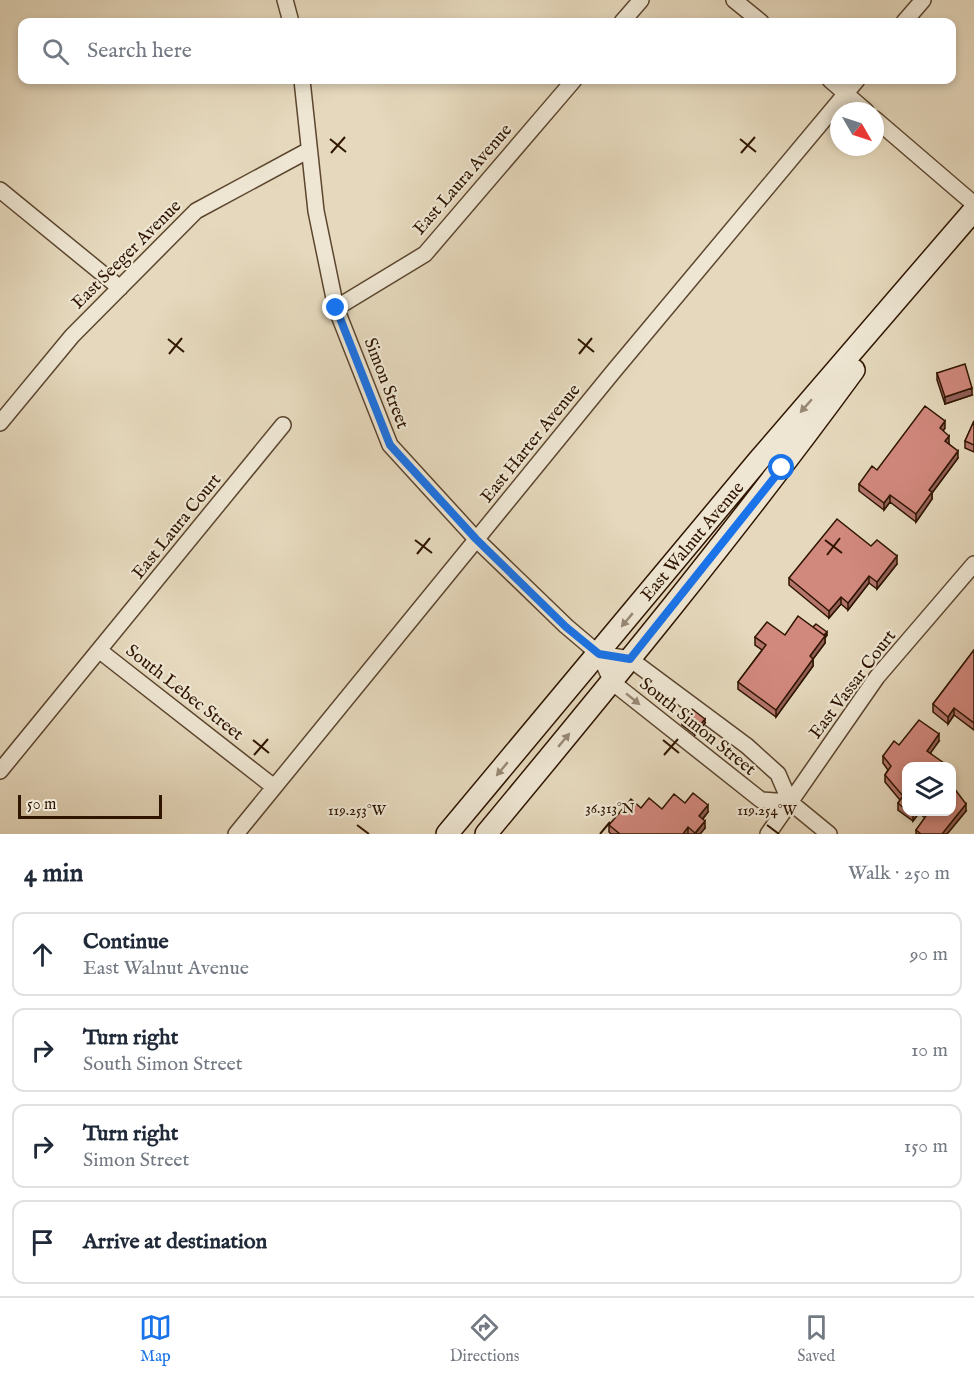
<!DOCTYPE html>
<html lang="en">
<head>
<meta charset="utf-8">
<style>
	:root { --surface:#fff; --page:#f2f2f3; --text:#1f2937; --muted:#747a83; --line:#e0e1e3; --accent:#1a73e8 }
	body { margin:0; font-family:"IM FELL English",serif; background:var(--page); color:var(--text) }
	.controls { position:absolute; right:18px; bottom:18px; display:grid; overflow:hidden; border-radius:12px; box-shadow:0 3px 9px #0003 }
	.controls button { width:54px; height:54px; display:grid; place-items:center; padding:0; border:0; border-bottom:2px solid var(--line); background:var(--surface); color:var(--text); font:30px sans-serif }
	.compass { position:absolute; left:830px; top:102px; width:54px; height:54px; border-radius:50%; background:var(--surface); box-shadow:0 3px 9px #0003; rotate:129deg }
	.scale { position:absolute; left:18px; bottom:15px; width:144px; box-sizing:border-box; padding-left:6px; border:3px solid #2f1500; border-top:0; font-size:16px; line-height:21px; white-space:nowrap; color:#2f1500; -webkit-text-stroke:4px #eee6d3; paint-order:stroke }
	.stop { position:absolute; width:18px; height:18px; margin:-14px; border:4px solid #1a73e8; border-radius:50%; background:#fff }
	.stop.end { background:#1a73e8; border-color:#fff; box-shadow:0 2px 6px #0008 }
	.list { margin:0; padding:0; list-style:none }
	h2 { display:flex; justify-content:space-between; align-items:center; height:78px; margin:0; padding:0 24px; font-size:26px }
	h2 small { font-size:20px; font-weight:400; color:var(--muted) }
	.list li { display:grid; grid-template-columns:39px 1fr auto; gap:18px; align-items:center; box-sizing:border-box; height:84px; margin:0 12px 12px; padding:0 12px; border:2px solid var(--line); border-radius:12px }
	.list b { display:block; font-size:22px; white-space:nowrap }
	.list p { margin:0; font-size:20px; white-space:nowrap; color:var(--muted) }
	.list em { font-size:20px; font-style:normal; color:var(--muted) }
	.icon { flex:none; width:33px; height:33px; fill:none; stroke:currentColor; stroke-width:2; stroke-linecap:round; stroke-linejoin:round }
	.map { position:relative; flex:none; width:974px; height:834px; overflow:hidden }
	.search { position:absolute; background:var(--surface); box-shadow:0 3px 9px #0003; left:18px; right:18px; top:18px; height:66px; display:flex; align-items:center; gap:15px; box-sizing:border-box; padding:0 21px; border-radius:12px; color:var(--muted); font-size:22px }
	.sheet { height:462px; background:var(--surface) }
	nav { display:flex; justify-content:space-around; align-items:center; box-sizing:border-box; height:84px; border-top:2px solid var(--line); background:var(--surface); font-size:16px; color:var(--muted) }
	nav a { display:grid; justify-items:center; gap:3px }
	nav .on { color:var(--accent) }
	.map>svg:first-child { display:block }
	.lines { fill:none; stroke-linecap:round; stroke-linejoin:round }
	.minor-casing { stroke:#5c462f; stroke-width:18 }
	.secondary-casing { stroke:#2f1500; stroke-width:24 }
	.minor { stroke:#eee6d3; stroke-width:15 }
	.secondary { stroke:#eee6d3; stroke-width:21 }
	.wall { fill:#b4756c; stroke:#2f1500; stroke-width:1.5 }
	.shaded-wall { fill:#925f58; stroke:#2f1500; stroke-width:1.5 }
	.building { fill:#d1887d; stroke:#2f1500; stroke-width:1.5 }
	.oneway { fill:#988874 }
	.route { stroke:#1a73e8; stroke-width:8 }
	.ticks { fill:none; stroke:#2f1500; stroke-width:2 }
	.labels { text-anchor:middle; stroke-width:4.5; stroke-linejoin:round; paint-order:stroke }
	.street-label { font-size:18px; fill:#2f1500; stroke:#eee6d3 }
	.ticks-label { font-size:15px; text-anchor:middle; fill:#2f1500; stroke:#eee6d3; stroke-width:4.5; stroke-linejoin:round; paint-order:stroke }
</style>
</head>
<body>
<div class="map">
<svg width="974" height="834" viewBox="0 0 974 834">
	<rect width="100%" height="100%" fill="#e5d8bc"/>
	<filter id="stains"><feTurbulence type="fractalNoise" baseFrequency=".00333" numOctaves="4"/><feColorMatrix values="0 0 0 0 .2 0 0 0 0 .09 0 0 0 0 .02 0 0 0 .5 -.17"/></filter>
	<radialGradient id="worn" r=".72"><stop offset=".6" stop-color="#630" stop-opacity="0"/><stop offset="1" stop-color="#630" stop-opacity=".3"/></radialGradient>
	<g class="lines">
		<!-- minor casing -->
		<g class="minor-casing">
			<path id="minor" d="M285 0 291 22
				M734 0 761 22
				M622 22 641 0
				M904 22 923 0
				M302 80 316 211 336 308 390 445 476 539 566 626 599 654 612 682 761 800 790 802
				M830 80 866 111
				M875 119 974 204
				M0 190 120 288
				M336 308 425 254 574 80
				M0 423 72 336 196 211 309 150
				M100 651 274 787
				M599 654 630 659 747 746 778 774 790 802 829 834
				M0 771 283 425
				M236 834 613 372 857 80
				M768 834 877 677 974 564"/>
		</g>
		<!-- secondary casing -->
		<g class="secondary-casing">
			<path id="secondary" d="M447 834 758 461 974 210
				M486 834C612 682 737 530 854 370"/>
		</g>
		<!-- minor -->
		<use href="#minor" class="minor"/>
		<!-- secondary -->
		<use href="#secondary" class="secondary"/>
	</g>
	<!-- wall -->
	<path class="wall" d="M937 373 972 395 945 404 937 380Z
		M974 421V452L965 448V441Z
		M945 428 943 431 949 443V444L958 458 932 493V499L916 522 890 502 884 510 859 491V484L877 470Z
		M871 546 897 564 877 589 869 583 848 610 841 604 829 618 789 585V578Z
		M813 627 827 635 825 638V643L813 659V666L776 717 738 689V682L762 650 755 645V637L785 635Z
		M974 650V730L954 715 948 724 933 712V704Z
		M682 722 705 723 695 735 682 725Z
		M939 741 930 753 944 766H906V812L966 811 947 834H916V830L925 818 919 813 913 821 898 810V803L900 800 885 782V775L888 770 883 763V756L899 745Z
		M641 808 708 812 703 819 705 828 700 834H611L609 832V825Z"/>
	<!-- shaded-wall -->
	<path class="shaded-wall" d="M972 388V395L945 404V397Z
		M945 421V428L940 435V428Z
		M949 436V443L945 449V441Z
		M958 451V458L932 493V499L916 522V514L929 490Z
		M890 495V502L884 510V503Z
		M897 556V564L877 589V582Z
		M869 576V583L848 610V603Z
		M841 597V604L829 618V611Z
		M827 632V635L825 638V643L813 659V666L776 717V710L810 656Z
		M954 708V715L948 724V717Z
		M705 719V723L695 735V731Z
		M939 734V741L927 758V751Z
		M966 804V811L947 834H942Z
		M708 805V812L699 823V816Z
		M915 812H919V813L913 821V814Z
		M705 821V828L700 834H695Z
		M688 827V834H683Z"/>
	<!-- building -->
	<path class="building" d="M965 364 972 388 945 397 937 373Z
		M925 406 945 421 940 428 949 436 945 441 958 451 929 490 932 492 916 514 890 495 884 503 859 484 872 466 877 470Z
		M974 421V445L965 441Z
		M837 519 871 546 877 540 897 556 877 582 869 576 848 603 841 597 829 611 789 578Z
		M798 616 825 636 810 656 813 659 776 710 738 682 766 645 755 637 767 622 785 635Z
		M816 624 827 632 824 635 813 627Z
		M974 650V723L954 708 948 717 933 704Z
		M692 709 705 719 695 731 682 722Z
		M919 720 939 734 927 751 944 763 941 766H906V810L898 803 903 796 885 775 891 766 883 756 894 741 899 745Z
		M951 784 966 804 942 834H921L916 830 928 813 926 812H951Z
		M693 793 708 805 699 816 705 821 695 833 688 827 683 834H620L609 825 631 799 641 808 649 798 662 809 674 794 685 803Z"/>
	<!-- one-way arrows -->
	<defs><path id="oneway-solid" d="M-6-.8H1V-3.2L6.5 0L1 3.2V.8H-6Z" transform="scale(1.5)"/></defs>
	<g class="oneway">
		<use href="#oneway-solid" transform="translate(806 406) rotate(131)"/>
		<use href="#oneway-solid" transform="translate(627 620) rotate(130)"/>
		<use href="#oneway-solid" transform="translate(633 699) rotate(39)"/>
		<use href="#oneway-solid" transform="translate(564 740) rotate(-50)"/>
		<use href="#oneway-solid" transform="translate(502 769) rotate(130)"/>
	</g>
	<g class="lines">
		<!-- route -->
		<path class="route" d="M336 308 390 445 476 539 566 627 599 654 630 659 782 468"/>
	</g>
	<!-- ticks -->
	<path class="ticks" d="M330 139 346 152M740 139 756 152M331 153 345 137M741 153 755 137M168 339 184 352M578 339 594 352M169 354 182 338M579 354 592 338M415 540 432 553M825 540 842 553M417 554 430 538M827 555 840 538M253 740 269 753M663 740 679 753M254 755 268 739M664 755 678 739M357 825 369 834M767 825 779 834M600 834 610 822"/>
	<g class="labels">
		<!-- street labels -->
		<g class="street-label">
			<text transform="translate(462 179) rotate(-49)" y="6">East Laura Avenue</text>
			<text transform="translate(126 254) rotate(-45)" y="6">East Seeger Avenue</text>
			<text transform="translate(387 383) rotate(69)" y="6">Simon Street</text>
			<text transform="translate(530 443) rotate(-51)" y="6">East Harter Avenue</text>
			<text transform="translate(176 526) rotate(-51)" y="6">East Laura Court</text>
			<text transform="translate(692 541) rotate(-50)" y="6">East Walnut Avenue</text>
			<text transform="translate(852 684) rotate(-53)" y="6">East Vassar Court</text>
			<text transform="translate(185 692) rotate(38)" y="6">South Lebec Street</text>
			<text transform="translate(698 726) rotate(39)" y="6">South Simon Street</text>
		</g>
	</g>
	<g class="ticks-label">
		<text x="610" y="813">36.313°N</text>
		<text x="357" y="815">119.253°W</text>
		<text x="767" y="815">119.254°W</text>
	</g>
	<rect width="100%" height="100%" filter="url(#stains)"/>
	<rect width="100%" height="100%" fill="url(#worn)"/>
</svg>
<div class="controls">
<button><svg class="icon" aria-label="layers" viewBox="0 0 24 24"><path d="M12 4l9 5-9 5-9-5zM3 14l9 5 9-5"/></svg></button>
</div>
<svg class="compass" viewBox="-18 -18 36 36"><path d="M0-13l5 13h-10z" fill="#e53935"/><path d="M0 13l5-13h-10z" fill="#747a83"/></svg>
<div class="scale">50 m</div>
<div class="stop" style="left:782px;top:468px"></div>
<div class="stop end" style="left:336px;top:308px"></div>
<div class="search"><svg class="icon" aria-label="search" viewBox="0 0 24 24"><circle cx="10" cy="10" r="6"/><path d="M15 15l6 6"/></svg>Search here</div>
</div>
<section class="sheet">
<h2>4 min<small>Walk · 250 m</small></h2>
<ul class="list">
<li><svg class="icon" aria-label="ahead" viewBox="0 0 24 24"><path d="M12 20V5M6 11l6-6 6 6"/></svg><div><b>Continue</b><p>East Walnut Avenue</p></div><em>90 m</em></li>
<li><svg class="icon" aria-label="right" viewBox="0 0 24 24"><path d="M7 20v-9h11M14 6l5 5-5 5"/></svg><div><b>Turn right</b><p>South Simon Street</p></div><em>10 m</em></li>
<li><svg class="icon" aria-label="right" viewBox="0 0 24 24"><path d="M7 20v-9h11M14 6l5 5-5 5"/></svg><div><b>Turn right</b><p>Simon Street</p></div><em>150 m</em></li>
<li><svg class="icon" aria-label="arrive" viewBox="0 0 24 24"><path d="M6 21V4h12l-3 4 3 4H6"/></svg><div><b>Arrive at destination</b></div></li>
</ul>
</section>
<nav>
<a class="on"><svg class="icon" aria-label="map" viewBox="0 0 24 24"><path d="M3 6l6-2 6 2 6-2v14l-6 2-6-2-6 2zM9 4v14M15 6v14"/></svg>Map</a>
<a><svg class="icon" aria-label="directions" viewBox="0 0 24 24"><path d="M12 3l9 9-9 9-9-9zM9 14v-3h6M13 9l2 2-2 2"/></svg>Directions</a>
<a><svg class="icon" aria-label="saved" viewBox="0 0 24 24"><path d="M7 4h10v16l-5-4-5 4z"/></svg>Saved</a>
</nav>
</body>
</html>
